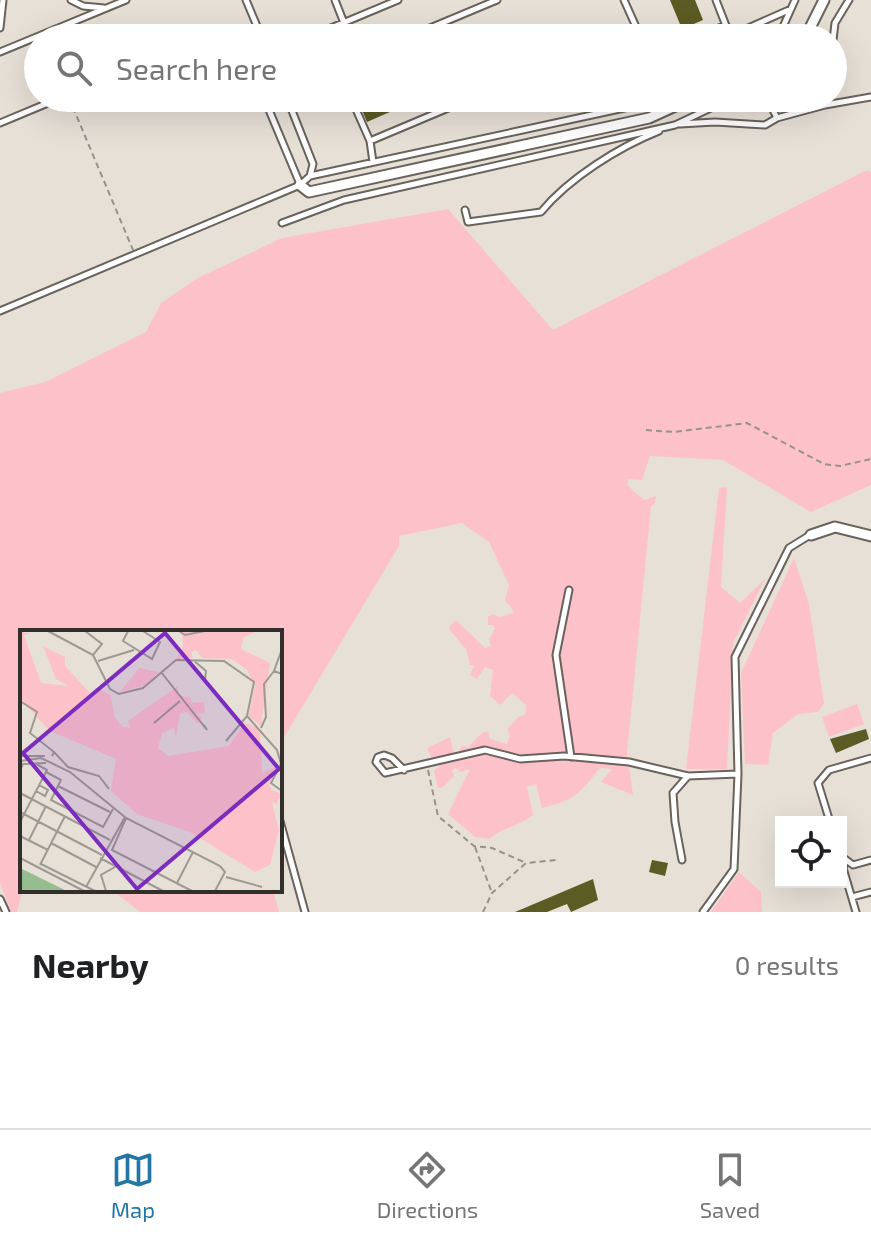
<!DOCTYPE html>
<html lang="en">
<head>
<meta charset="utf-8">
<style>
	:root { --surface:#fff; --page:#f6f6f6; --text:#202124; --muted:#757577; --line:#e0e0e0; --accent:#2377a7 }
	body { margin:0; font-family:"Exo 2",sans-serif; background:var(--page); color:var(--text) }
	.controls { position:absolute; right:24px; bottom:24px; display:grid; overflow:hidden; border-radius:0px; box-shadow:0 8px 32px #0002 }
	.controls button { width:72px; height:72px; display:grid; place-items:center; padding:0; border:0; border-bottom:2px solid var(--line); background:var(--surface); color:var(--text); font:40px sans-serif }
	.list { margin:0; padding:0; list-style:none }
	h2 { display:flex; justify-content:space-between; align-items:center; height:104px; margin:0; padding:0 32px; font-size:34px }
	h2 small { font-size:26px; font-weight:400; color:var(--muted) }
	.icon { flex:none; width:44px; height:44px; fill:none; stroke:currentColor; stroke-width:2; stroke-linecap:round; stroke-linejoin:round }
	.map { position:relative; flex:none; width:871px; height:912px; overflow:hidden }
	.search { position:absolute; background:var(--surface); box-shadow:0 8px 32px #0002; left:24px; right:24px; top:24px; height:88px; display:flex; align-items:center; gap:20px; box-sizing:border-box; padding:0 28px; border-radius:44px; color:var(--muted); font-size:30px }
	.sheet { height:216px; background:var(--surface) }
	nav { display:flex; justify-content:space-around; align-items:center; box-sizing:border-box; height:112px; border-top:2px solid var(--line); background:var(--surface); font-size:22px; color:var(--muted) }
	nav a { display:grid; justify-items:center; gap:4px }
	nav .on { color:var(--accent) }
	.map>svg:first-child { display:block }
	.green { fill:#fdc2c9 }
	.building { fill:#5c5b23 }
	.lines { fill:none; stroke-linecap:round; stroke-linejoin:round }
	.service-casing { stroke:#69635c; stroke-width:9 }
	.minor-casing { stroke:#69635c; stroke-width:13 }
	.path { stroke:#97928b; stroke-width:2; stroke-dasharray:6 4; stroke-linecap:butt }
	.service { stroke:#fff; stroke-width:5 }
	.minor { stroke:#fff; stroke-width:9 }
	.inset-road { fill:none; stroke:#9e9992; stroke-width:2 }
	.view { fill:#7b2cbf; fill-opacity:0.15; stroke:#7b2cbf; stroke-width:4 }
	.inset-edge { fill:none; stroke:#312e2b; stroke-width:4 }
</style>
</head>
<body>
<div class="map">
<svg width="871" height="912" viewBox="0 0 871 912">
	<rect width="100%" height="100%" fill="#e7e0d7"/>
	<!-- green -->
	<path class="green" d="M867 170 871 172V485L811 512 723 460 650 456 642 480 628 479V486L644 500 656 496 655 503 651 506 627 754 633 795 601 782 612 769 600 768C580 793 575 800 542 808L536 784 527 787 533 815C519 826 502 828 489 839L475 837 448 814 470 769 460 772 456 768 452 770 454 776 443 787 438 788 434 771 447 758 432 759 427 748 450 737 453 751 458 754 462 746 468 747 482 733 488 731 490 739 507 744 510 735 507 729 518 717 525 715 526 705 512 693 500 705 490 696 493 670 485 667 477 679 470 675 474 665H470L466 649 448 628 456 620 485 648 491 646 489 640 495 628 493 625H488V617L492 614 500 617 513 613 512 608 505 601 509 585 489 542 462 523 399 536V546L280 744V632H22L23 890 17 912H11L0 883V393L45 382 146 332 161 303 196 279 282 238 448 209 553 330Z
		M727 487 721 587 740 603 765 579 733 643 727 769H686L719 488Z
		M794 558 809 604 824 703 818 712 798 714 773 733 768 765 745 764 741 673Z
		M857 704 864 724 829 737 822 717Z
		M739 872 761 892 762 912H711Z
		M112 890H273L279 912H140Z"/>
	<!-- building -->
	<path class="building" d="M670 0H695L703 20 682 29Z
		M357 98H422L367 122Z
		M866 729 869 739 836 753 830 739Z
		M652 860 668 863 665 876 649 872Z
		M593 879 598 900 571 912 567 904 547 912H515Z"/>
	<g class="lines">
		<!-- service casing -->
		<g class="service-casing">
			<path id="service" d="M71 0 83 6 104 8
				M246 0 262 38
				M335 0 344 23
				M624 0 641 38
				M716 0 730 36 791 9
				M0 28 3 0
				M204 38 224 29 238 38
				M307 38 398 0
				M406 38 497 0
				M613 38 636 28
				M696 38 726 25
				M778 38 795 0
				M833 40 835 23 849 0
				M0 52 126 0
				M264 98 300 184
				M351 98 370 141 373 162
				M767 98 777 118 825 105 871 97
				M0 123 60 98
				M680 124 715 122 765 125 777 118
				M370 141 472 98
				M310 176 629 107 652 98
				M465 210 468 222 541 212C569 178 619 147 659 131
				M282 223 344 200 675 125 732 98
				M0 311 300 185 310 176 313 164 287 98
				M569 590 556 655 571 757
				M404 770 392 758 384 755 378 757 376 762 385 773 485 750 520 759 564 756 629 762 688 776 738 774
				M280 821 305 912
				M830 822 818 783 829 770 871 758
				M841 856 853 865 871 860
				M682 860 675 822 673 793 688 776
				M846 860 843 868 856 912
				M852 897 871 892
				M0 899 6 912
				M703 912 734 869 738 774 735 657 789 548 810 535"/>
		</g>
		<!-- minor casing -->
		<g class="minor-casing">
			<path id="minor" d="M805 38 824 0
				M300 185 309 192 649 118 693 98
				M811 535 835 527 871 536"/>
		</g>
		<!-- path -->
		<path class="path" d="M69 98 133 250
			M646 430 674 432 747 423 824 464 840 466 871 459
			M428 770 438 816 474 846 492 848 526 863
			M475 847 492 893
			M483 912 492 893 526 863 556 860"/>
		<!-- service -->
		<use href="#service" class="service"/>
		<!-- minor -->
		<use href="#minor" class="minor"/>
	</g>
	<!-- overview -->
	<g transform="translate(20 630)">
		<rect width="262" height="262" fill="#e7e0d7"/>
		<path d="M0 1 10 4 4 5 21 53 49 56 36 49 23 16 45 27V36L71 64 78 59 91 65 94 86 103 97 110 98 108 91 158 56V65L172 68 170 73 184 72 185 82 176 85 182 87 178 94 167 82 160 83 156 107 154 98 142 103 138 118 148 126 209 116 225 92 240 99 242 143 259 136 249 153 251 160 262 164 256 174 252 172 259 200 250 235 235 242 170 202 117 184 91 161 96 129 30 101 2 71ZM162 1H237L223 8 221 19 250 33 241 96 229 86 235 55 227 40 212 29 182 28 176 20 171 22 173 28 156 29 163 16ZM119 38 139 42 125 55 100 62Z" fill="#fdc2c9"/>
		<path d="M0 238 47 261H0Z" fill="#96bd8f"/>
		<path class="inset-road" d="M28 1 73 25 90 59 99 64 123 58 156 30 204 31 234 52 227 86 257 120 261 134 251 153 262 161M65 1 82 14 73 25M108 1 103 11 132 29 140 12 123 1M159 1 165 5 185 1M262 19 254 41 262 44M173 30 186 41 185 50M78 31 114 20M141 42 187 100 184 95M0 71 17 82 10 103 34 122 32 126M134 93 160 71M241 98 246 87 244 54 254 41M206 111 227 86M34 122 48 137 79 146 89 159M0 126H25M0 131 21 128 50 142 106 188 200 236 205 242 195 261M0 140 3 134 26 133M26 142 41 150 31 170 83 197 93 179M38 156 90 182M16 161 25 166 28 160 19 155M0 163 90 210M0 182 82 225M106 188 92 220 172 261M0 192 27 140 16 134M0 206 28 220M9 210 26 176M31 213 76 237M0 228 64 261M80 228 143 261M21 234 75 261M20 235 45 186M206 247 242 257M157 253 173 222M66 257 105 187M86 261 81 245 95 237"/>
		<path class="view" d="M145 3 259 139 117 259 3 123Z"/>
		<rect width="262" height="262" class="inset-edge"/>
	</g>
</svg>
<div class="controls">
<button><svg class="icon" aria-label="locate" viewBox="0 0 24 24"><circle cx="12" cy="12" r="6"/><path d="M12 2v4M12 18v4M2 12h4M18 12h4"/></svg></button>
</div>
<div class="search"><svg class="icon" aria-label="search" viewBox="0 0 24 24"><circle cx="10" cy="10" r="6"/><path d="M15 15l6 6"/></svg>Search here</div>
</div>
<section class="sheet">
<h2>Nearby<small>0 results</small></h2>
<ul class="list">
</ul>
</section>
<nav>
<a class="on"><svg class="icon" aria-label="map" viewBox="0 0 24 24"><path d="M3 6l6-2 6 2 6-2v14l-6 2-6-2-6 2zM9 4v14M15 6v14"/></svg>Map</a>
<a><svg class="icon" aria-label="directions" viewBox="0 0 24 24"><path d="M12 3l9 9-9 9-9-9zM9 14v-3h6M13 9l2 2-2 2"/></svg>Directions</a>
<a><svg class="icon" aria-label="saved" viewBox="0 0 24 24"><path d="M7 4h10v16l-5-4-5 4z"/></svg>Saved</a>
</nav>
</body>
</html>
